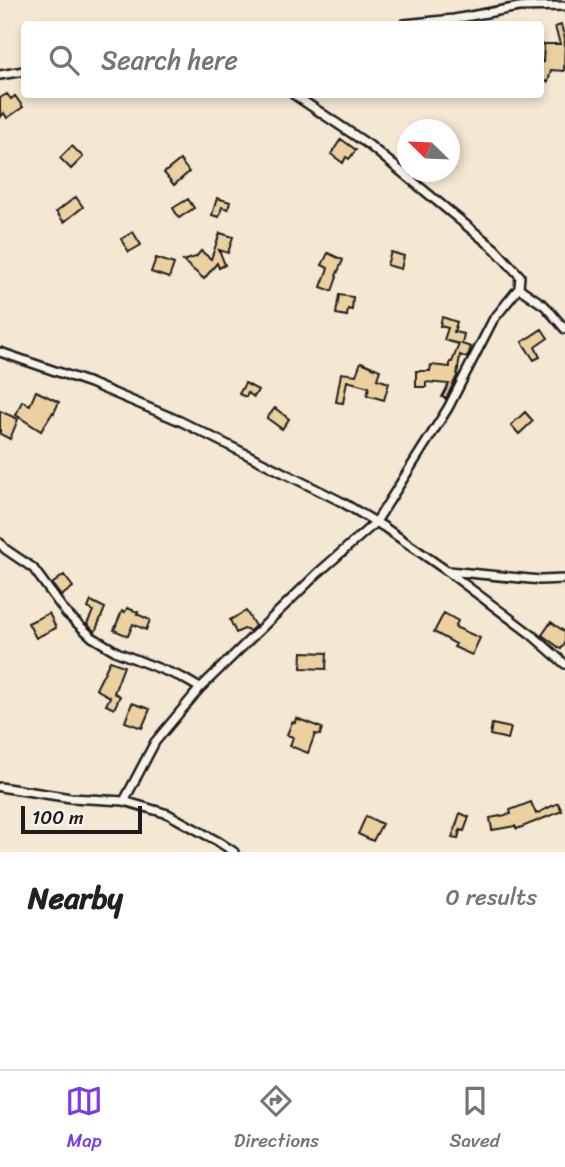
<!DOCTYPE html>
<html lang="en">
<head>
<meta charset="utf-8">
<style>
	:root { --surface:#fff; --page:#f2f2f2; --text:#202124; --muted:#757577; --line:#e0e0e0; --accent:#7c3aed }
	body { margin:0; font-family:Sriracha,sans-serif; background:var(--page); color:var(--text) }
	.compass { position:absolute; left:397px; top:119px; width:63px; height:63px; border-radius:50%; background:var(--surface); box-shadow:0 4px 10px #0003; rotate:293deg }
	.scale { position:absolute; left:21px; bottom:18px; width:121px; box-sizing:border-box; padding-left:7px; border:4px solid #1c1c1c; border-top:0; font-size:19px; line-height:24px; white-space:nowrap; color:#1c1c1c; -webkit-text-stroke:5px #f7f3e8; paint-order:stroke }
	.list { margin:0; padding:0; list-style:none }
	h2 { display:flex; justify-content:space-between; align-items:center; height:91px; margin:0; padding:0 28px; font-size:30px }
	h2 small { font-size:23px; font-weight:400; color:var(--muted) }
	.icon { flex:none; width:38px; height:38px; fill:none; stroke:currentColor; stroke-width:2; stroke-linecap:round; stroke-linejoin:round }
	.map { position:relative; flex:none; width:565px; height:852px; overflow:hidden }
	.search { position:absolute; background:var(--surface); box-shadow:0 4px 10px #0003; left:21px; right:21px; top:21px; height:77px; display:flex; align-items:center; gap:18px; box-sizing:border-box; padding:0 24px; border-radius:7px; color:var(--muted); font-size:26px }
	.sheet { height:217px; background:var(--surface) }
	nav { display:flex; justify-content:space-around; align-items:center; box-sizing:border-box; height:98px; border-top:2px solid var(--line); background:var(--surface); font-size:19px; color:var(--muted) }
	nav a { display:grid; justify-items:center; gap:4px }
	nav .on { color:var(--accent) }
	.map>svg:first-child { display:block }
	.building { fill:#ecd0a0; stroke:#1c1c1c; stroke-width:2 }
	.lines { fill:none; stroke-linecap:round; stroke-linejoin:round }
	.street-casing { stroke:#1c1c1c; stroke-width:12 }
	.street { stroke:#f7f3e8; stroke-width:7 }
</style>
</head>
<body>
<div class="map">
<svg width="565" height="852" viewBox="0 0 565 852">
	<rect width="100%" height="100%" fill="#f4e8d2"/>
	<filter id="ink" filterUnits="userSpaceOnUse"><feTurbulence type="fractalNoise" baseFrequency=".0143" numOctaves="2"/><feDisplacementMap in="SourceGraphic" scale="14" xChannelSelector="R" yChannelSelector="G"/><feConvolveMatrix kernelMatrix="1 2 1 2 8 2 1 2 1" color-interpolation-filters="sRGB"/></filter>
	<g filter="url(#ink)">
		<!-- building -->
		<path class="building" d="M561 25 565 39 564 71 551 70 548 82 541 80V61L543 62 544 44H560L555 27Z
			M7 94 11 99 15 96 23 107 7 118 4 113 0 118V98Z
			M341 139 356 150 349 159 346 157 343 163 331 154Z
			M72 146 83 157 71 169 60 158Z
			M180 160 189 172 174 185 164 173Z
			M76 197 83 207 64 222 56 212Z
			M217 198 230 202 228 209 222 207 219 217 212 215Z
			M188 199 194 208 179 218 173 208Z
			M133 232 141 245 129 252 121 239Z
			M220 233 233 237 228 253 219 250 225 265 219 268 217 263 204 279 183 261 196 257 201 251 211 259Z
			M391 252 404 256 401 269 387 265Z
			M328 253 343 260 336 276 337 277 332 291 321 287 328 268 322 265Z
			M156 258 174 264 169 278 151 272Z
			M339 295 353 297 352 310 348 309 347 316 336 314Z
			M442 317 457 322 454 332 464 334 462 344 471 347 467 358 460 355 457 376 446 399 442 397 449 384 426 382V387H416V371H430L431 365 450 367V362H452L459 344 444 340 448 328 440 326Z
			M542 329 548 338 535 347 540 357 534 360 522 342Z
			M361 362 380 370 377 379 389 383 384 400 367 395 369 387 347 381 343 403 336 402 341 373 356 375Z
			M245 383 258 390 254 397 248 393 246 397 239 394Z
			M36 391 59 402 54 413 53 412 41 431 16 415 22 401 30 405Z
			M275 408 289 419 282 429 267 418Z
			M0 411 18 419 10 439 0 434Z
			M525 412 533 421 519 434 511 425Z
			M64 575 73 587 61 596 52 584Z
			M91 601 105 608 95 632 87 624 93 611 88 608Z
			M127 608 138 612 137 614 150 620 146 630 133 624 128 636 114 630 122 611 125 612Z
			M246 611 255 626 250 631 244 629 236 633 230 620Z
			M49 613 56 628 36 638 28 623Z
			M444 613 458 621 455 627 480 638 472 655 454 647 456 644 434 632Z
			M551 622 565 632V644L561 649 542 635Z
			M302 652 327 653 326 669 301 668Z
			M110 661 124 666 114 693 120 696 114 709 106 705 110 697 96 689Z
			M132 703 150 709 142 728 125 722Z
			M296 718 322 728 320 735 315 734 308 753 290 746 293 737 287 735 292 722 295 723Z
			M492 724 511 728 508 739 490 735Z
			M531 802 536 814 558 803 562 811 517 829 515 826 492 830 490 818 511 814 510 810Z
			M460 813 469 817 464 831 460 830 458 839 452 838Z
			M366 816 382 824 373 841 358 834Z"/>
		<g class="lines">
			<!-- street casing -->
			<g class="street-casing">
				<path id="street" d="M404 24 454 19 519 7 565 6
					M0 75 24 71
					M519 288 545 306 565 329
					M0 352 90 383 180 421 340 501 384 527 447 571 532 635 565 664
					M0 543 5 549 33 568 66 613 92 637 117 652 181 677 200 688
					M448 571 540 580 565 579
					M0 787 71 798 124 801 168 814 219 842 234 852
					M124 801 155 742 200 688 318 573 376 522 448 408 493 320 519 288 520 276 495 249 369 145 293 94"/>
			</g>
			<!-- street -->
			<use href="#street" class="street"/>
		</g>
	</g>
</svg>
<svg class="compass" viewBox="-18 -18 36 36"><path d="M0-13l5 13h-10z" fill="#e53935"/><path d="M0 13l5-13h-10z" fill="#757577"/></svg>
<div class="scale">100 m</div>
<div class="search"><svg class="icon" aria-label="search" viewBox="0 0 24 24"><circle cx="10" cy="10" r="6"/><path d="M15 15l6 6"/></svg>Search here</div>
</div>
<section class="sheet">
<h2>Nearby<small>0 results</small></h2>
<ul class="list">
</ul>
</section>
<nav>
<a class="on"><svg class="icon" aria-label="map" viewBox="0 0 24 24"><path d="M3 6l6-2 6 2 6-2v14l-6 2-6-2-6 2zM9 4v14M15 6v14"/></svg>Map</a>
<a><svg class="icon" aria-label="directions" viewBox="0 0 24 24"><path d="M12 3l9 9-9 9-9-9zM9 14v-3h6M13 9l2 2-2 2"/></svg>Directions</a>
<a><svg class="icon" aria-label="saved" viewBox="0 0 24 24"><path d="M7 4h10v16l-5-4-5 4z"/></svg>Saved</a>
</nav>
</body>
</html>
